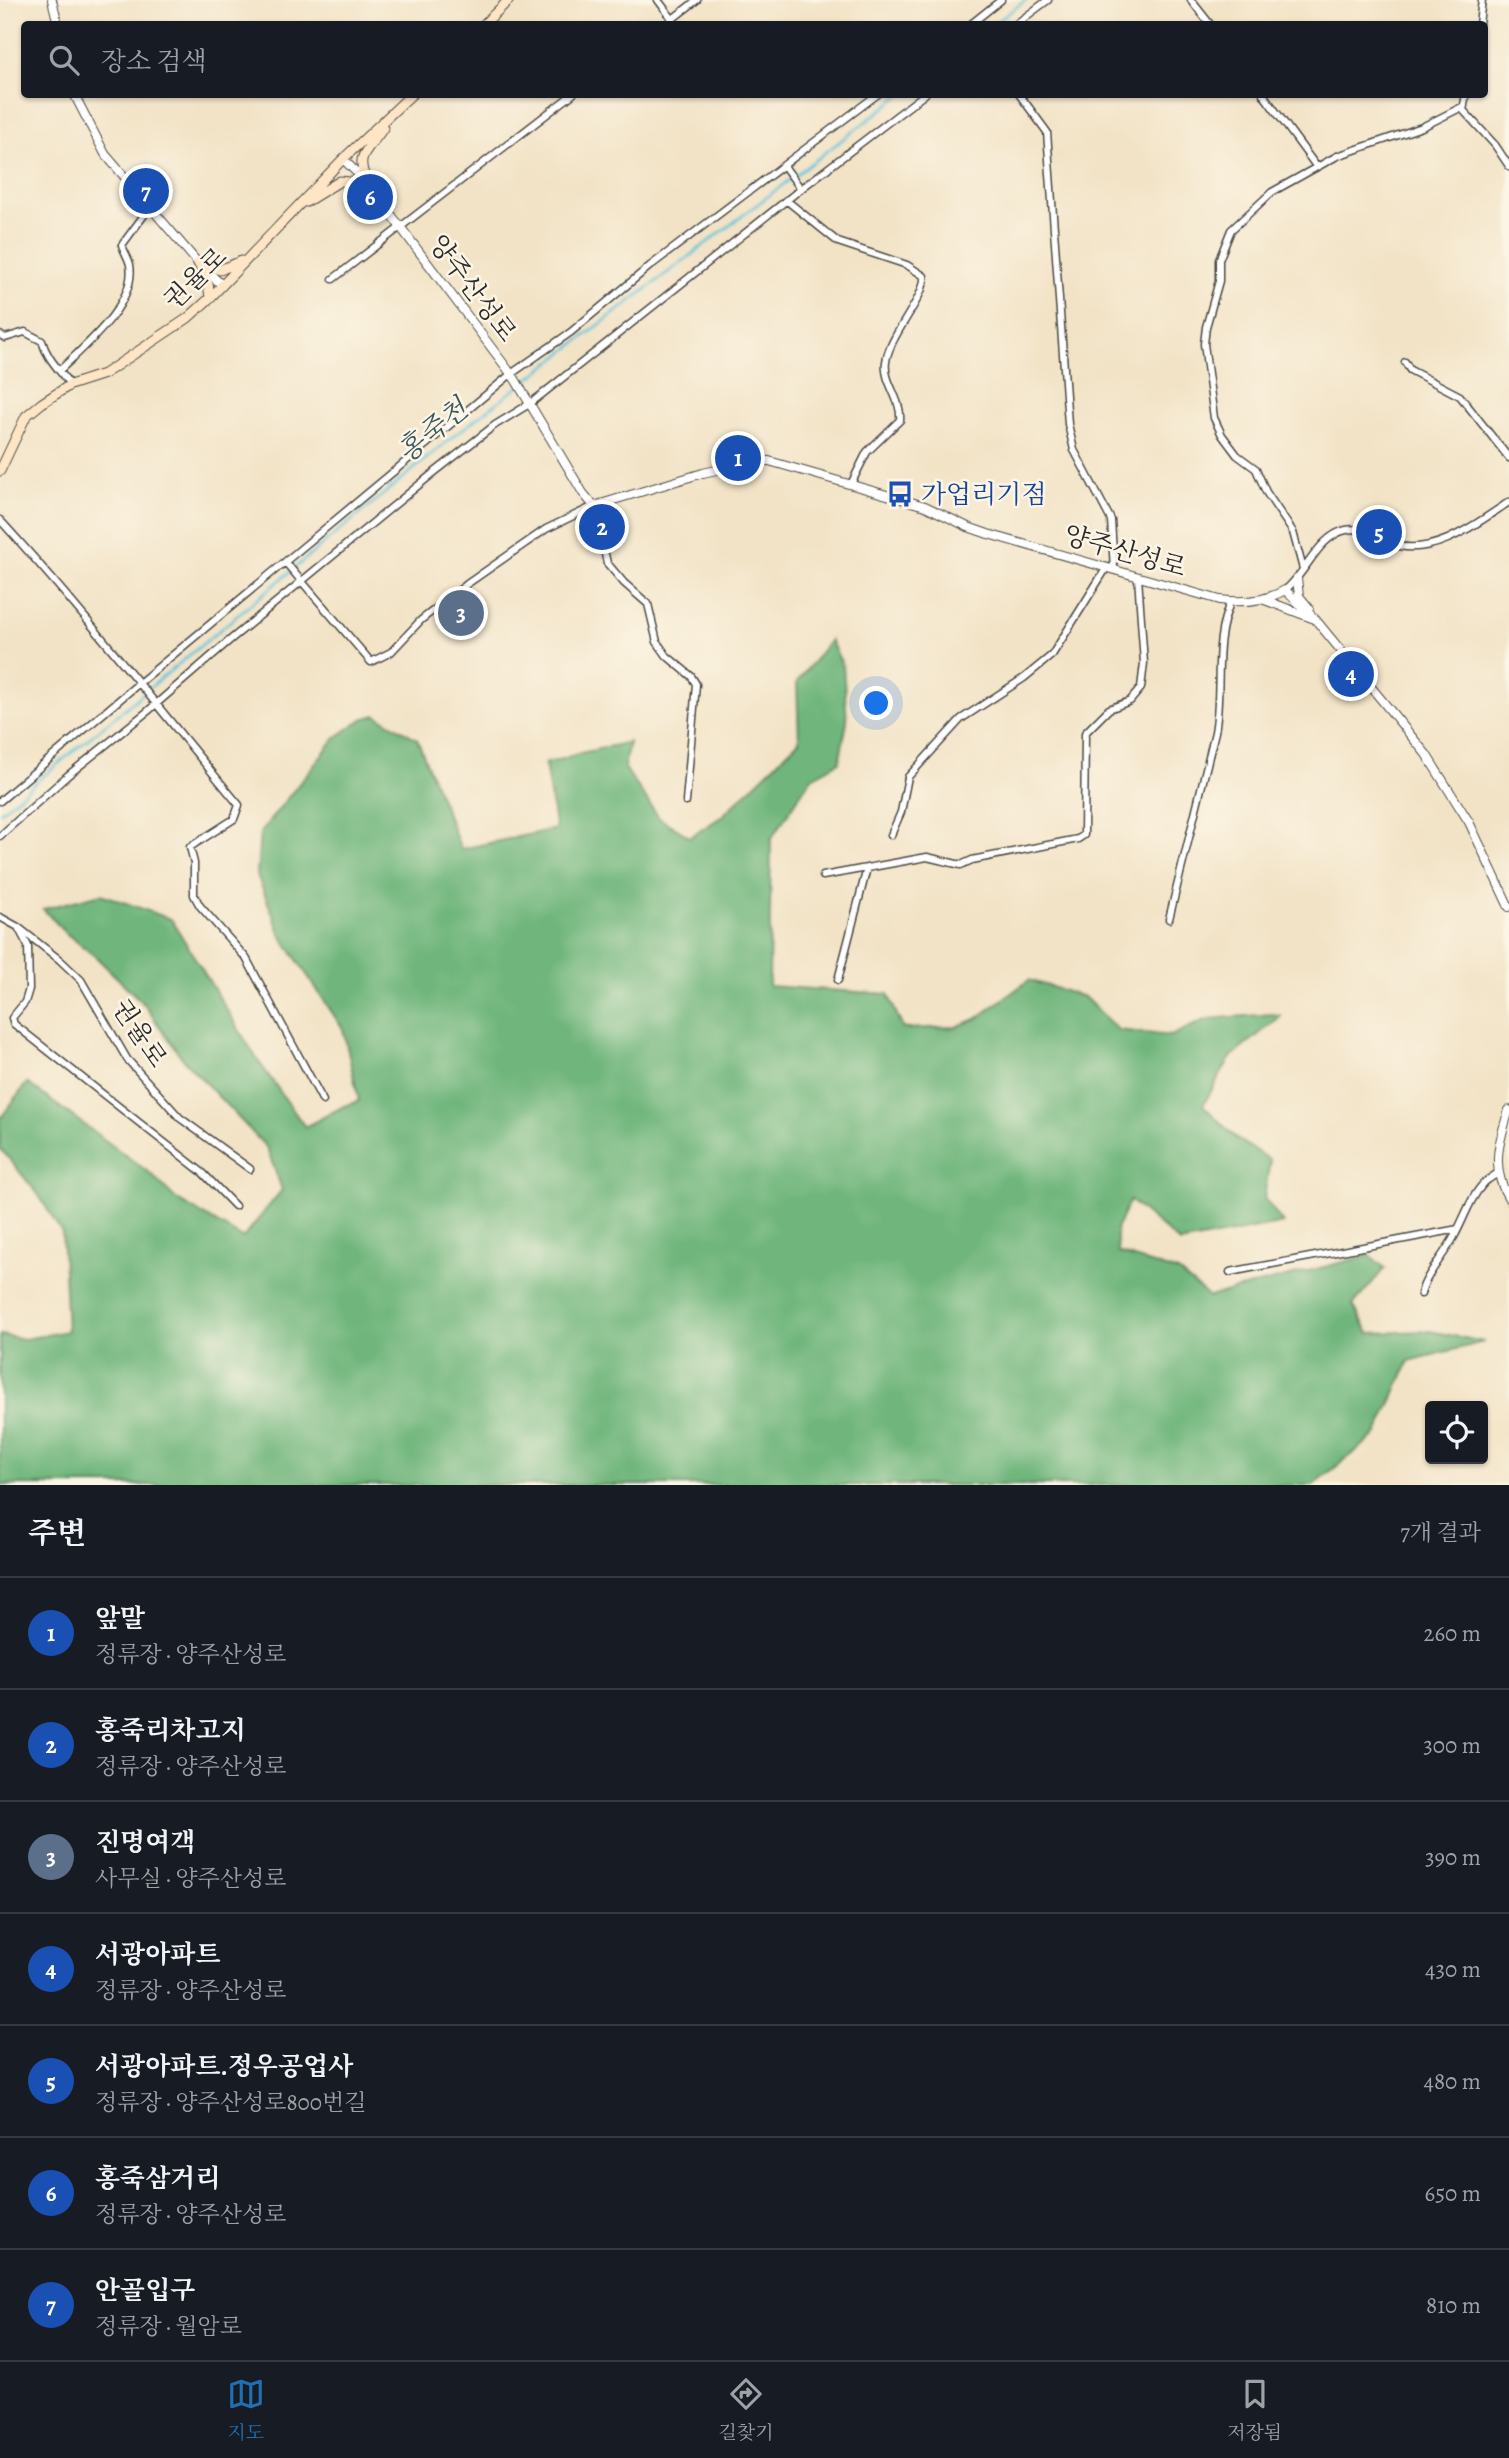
<!DOCTYPE html>
<html lang="ko">
<head>
<meta charset="utf-8">
<style>
	:root { --surface:#171b24; --page:#20242c; --text:#f1f3f6; --muted:#9ea1a6; --line:#363941; --accent:#1f6fb2 }
	body { margin:0; font-family:Alegreya,"Noto Serif KR",serif; background:var(--page); color:var(--text) }
	.controls { position:absolute; right:21px; bottom:21px; display:grid; overflow:hidden; border-radius:7px; box-shadow:0 2px 5px #0004 }
	.controls button { width:63px; height:63px; display:grid; place-items:center; padding:0; border:0; border-bottom:2px solid var(--line); background:var(--surface); color:var(--text); font:35px sans-serif }
	.you { position:absolute; left:877px; top:704px; width:24px; height:24px; margin:-18px; border:5px solid #fff; border-radius:50%; background:#1a73e8; box-shadow:0 0 0 10px #1a73e833 }
	.badge { display:grid; place-items:center; width:46px; height:46px; border-radius:50%; background:var(--accent); color:#fff; font-size:23px; font-weight:700 }
	.pin { position:absolute; translate:-50% -50%; border:4px solid #fff; box-shadow:0 2px 7px #0006 }
	.list { margin:0; padding:0; list-style:none }
	h2 { display:flex; justify-content:space-between; align-items:center; height:91px; margin:0; padding:0 28px; font-size:30px }
	h2 small { font-size:23px; font-weight:400; color:var(--muted) }
	.list li { display:grid; grid-template-columns:46px 1fr auto; gap:21px; align-items:center; box-sizing:border-box; height:112px; padding:0 28px; border-top:2px solid var(--line) }
	.list b { display:block; font-size:26px; white-space:nowrap }
	.list p { margin:0; font-size:23px; white-space:nowrap; color:var(--muted) }
	.list em { font-size:23px; font-style:normal; color:var(--muted) }
	.icon { flex:none; width:38px; height:38px; fill:none; stroke:currentColor; stroke-width:2; stroke-linecap:round; stroke-linejoin:round }
	.map { position:relative; flex:none; width:1509px; height:1485px; overflow:hidden }
	.search { position:absolute; background:var(--surface); box-shadow:0 2px 5px #0004; left:21px; right:21px; top:21px; height:77px; display:flex; align-items:center; gap:18px; box-sizing:border-box; padding:0 24px; border-radius:7px; color:var(--muted); font-size:26px }
	.sheet { height:875px; background:var(--surface) }
	nav { display:flex; justify-content:space-around; align-items:center; box-sizing:border-box; height:98px; border-top:2px solid var(--line); background:var(--surface); font-size:19px; color:var(--muted) }
	nav a { display:grid; justify-items:center; gap:4px }
	nav .on { color:var(--accent) }
	.map>svg:first-child { display:block }
	.forest { fill:#6fb67b; stroke:#4d7053; stroke-width:2 }
	.lines { fill:none; stroke-linecap:round; stroke-linejoin:round }
	.stream { stroke:#5dc1db; stroke-width:2.5 }
	.minor-casing { stroke:#494742; stroke-width:9 }
	.tertiary-casing { stroke:#494742; stroke-width:10 }
	.secondary-casing { stroke:#494742; stroke-width:11 }
	.minor { stroke:#fff; stroke-width:6 }
	.tertiary { stroke:#fff; stroke-width:8 }
	.secondary { stroke:#fee5c5; stroke-width:9 }
	.labels { text-anchor:middle; stroke-width:5; stroke-linejoin:round; paint-order:stroke }
	.street-label { font-size:26px; fill:#2b2b2b; stroke:#fcf5e5 }
	.transit-label { font-size:26px; fill:#164399; stroke:#fcf5e5; text-anchor:start }
	.water-label { font-size:28px; font-style:italic; fill:#3a5860; stroke:#fcf5e5 }
</style>
</head>
<body>
<div class="map">
<svg width="1509" height="1485" viewBox="0 0 1509 1485">
	<rect width="100%" height="100%" fill="#fcf5e5"/>
	<filter id="ink" filterUnits="userSpaceOnUse"><feTurbulence type="fractalNoise" baseFrequency=".0143" numOctaves="2"/><feDisplacementMap in="SourceGraphic" scale="14" xChannelSelector="R" yChannelSelector="G"/><feConvolveMatrix kernelMatrix="1 2 1 2 8 2 1 2 1" color-interpolation-filters="sRGB"/></filter>
	<filter id="wash" filterUnits="userSpaceOnUse"><feTurbulence type="fractalNoise" baseFrequency=".00686" numOctaves="4" result="noise"/><feDisplacementMap in="SourceGraphic" scale="28" xChannelSelector="R" yChannelSelector="G"/><feGaussianBlur stdDeviation="1.57" result="paint"/><feColorMatrix in="noise" values="0 0 0 0 0 0 0 0 0 0 0 0 0 0 0 0 0 1.4 0 .05"/><feComposite in="paint" operator="in"/></filter>
	<g filter="url(#wash)">
		<rect width="100%" height="100%" fill="#f2e3c6"/>
		<!-- forest -->
		<path class="forest" d="M830 640 843 666 847 722 839 762 812 777 771 839 769 986 888 994 903 1029 956 1027 976 1019 1029 980 1084 997 1118 1030 1171 1036 1207 1019 1273 1014 1281 1016 1231 1057 1203 1105 1237 1139 1270 1160 1264 1198 1283 1223 1180 1243 1130 1200 1116 1229 1118 1253 1178 1272 1209 1297 1369 1255 1385 1268 1353 1305 1369 1333 1430 1331 1484 1342 1409 1361 1377 1434 1313 1485H0V1335L25 1339 67 1331 62 1233 38 1194 0 1148V1119L27 1083 151 1174 176 1199 243 1238 282 1190 267 1148 183 1059 143 1003 96 957 67 934 43 909 101 894 171 919 257 1059 305 1127 344 1106 359 1101 343 1029 282 937 257 875 260 833 336 737 363 719 376 715 417 739 461 849 556 829 545 764 581 753 629 742 624 767 659 818 690 837 721 817 799 741 797 682Z"/>
		<g class="lines">
			<!-- stream -->
			<path class="stream" d="M994 24 1026 0
				M0 812 455 435 902 94"/>
		</g>
	</g>
	<g filter="url(#ink)">
		<g class="lines">
			<!-- minor casing -->
			<g class="minor-casing">
				<path id="minor" d="M658 0 673 20
					M1191 0 1210 24
					M666 24 697 0
					M971 24 1001 0
					M1016 24 1048 0
					M1479 24 1482 0
					M1019 94 1047 132 1068 424 1074 450 1111 520 1114 569
					M1263 94 1316 166
					M1466 94 1463 110 1495 145 1509 166
					M784 166 801 189
					M786 200 838 242 907 265 924 276C926 298 889 335 886 362 883 382 902 399 900 420L867 452 851 484
					M333 279 573 94
					M0 335 5 338 25 332 42 341C47 359 60 370 70 385
					M1405 362 1410 370 1460 396 1509 458
					M60 370C85 346 137 303 130 265 129 259 124 252 122 245L150 207
					M0 520C84 612 160 710 239 805L234 819 190 847 194 863V895L200 906 246 958 323 1101
					M286 563 371 662 391 652 421 620 467 584 546 529 594 506 607 563 624 583 648 604 657 642 667 656 691 676 696 684 686 802
					M1303 569 1293 532 1266 492 1256 469 1237 455 1222 435 1214 418 1204 344 1206 327 1219 281V260L1231 230 1272 192 1337 156 1422 127 1464 106
					M1285 590C1306 574 1318 536 1346 530 1363 526 1376 539 1391 544 1433 558 1476 524 1509 502
					M0 801 138 684 511 374 571 332 650 266 878 94
					M891 835 901 812 908 777 961 719 1024 678 1052 655 1107 567
					M0 836 67 776 148 711 230 640 431 475 495 425 531 403 802 188 925 94
					M823 876 927 857 961 865 972 860 1078 839 1084 835 1085 733 1109 709 1130 701 1141 688 1144 663 1138 577
					M0 917 18 927 60 960 81 980 127 1059 180 1118 250 1169
					M1169 919 1215 732C1223 688 1212 642 1231 601
					M18 927 28 946 29 989 25 1002 12 1018 14 1024 203 1173 235 1206
					M838 980 867 868
					M1230 1272 1458 1229
					M1421 1294C1424 1277 1445 1254 1454 1237 1464 1219 1470 1198 1484 1183 1488 1179 1494 1176 1498 1173"/>
			</g>
			<!-- tertiary casing -->
			<g class="tertiary-casing">
				<path id="tertiary" d="M52 0 58 24
					M74 94 105 154 198 263 222 285
					M343 159 368 184 515 379 583 493 594 506 703 473 755 461H769L925 506 968 527 988 534 1220 600C1242 603 1266 601 1285 590L1315 619 1426 754 1469 822 1509 907
					M1297 578 1299 596 1309 608
					M1262 599 1312 618
					M1509 1110C1499 1141 1490 1168 1509 1199"/>
			</g>
			<!-- secondary casing -->
			<g class="secondary-casing">
				<path id="secondary" d="M484 24 509 0
					M368 184C353 153 368 152 383 128
					M306 202 340 181 368 184
					M198 263 220 270 241 261
					M198 263 208 283 210 298
					M0 471 26 416 42 403 70 385 104 374 188 318 210 298 343 159 412 94"/>
			</g>
			<!-- minor -->
			<use href="#minor" class="minor"/>
			<!-- tertiary -->
			<use href="#tertiary" class="tertiary"/>
			<!-- secondary -->
			<use href="#secondary" class="secondary"/>
		</g>
	</g>
	<!-- icons -->
	<defs>
		<g id="bus-bare" transform="scale(2.1)"><path d="M-5-6H5V4H4V6H2V4H-2V6H-4V4H-5ZM-3.5-4V0h7V-4ZM-3.5 1.2v1.5H-2V1.2ZM2 1.2v1.5H3.5V1.2Z" fill="#1a4fb4" stroke="#fcf5e5" stroke-width="2.5" paint-order="stroke"/></g>
	</defs>
	<g fill-rule="evenodd">
		<use href="#bus-bare" x="900" y="494"/>
	</g>
	<g class="labels">
		<!-- street labels -->
		<g class="street-label">
			<text transform="translate(195 278) rotate(-44)" y="9">권율로</text>
			<text transform="translate(473 288) rotate(53)" y="9">양주산성로</text>
			<text transform="translate(1125 551) rotate(16)" y="9">양주산성로</text>
			<text transform="translate(140 1033) rotate(56)" y="9">권율로</text>
		</g>
		<!-- transit labels -->
		<g class="transit-label">
			<text x="921" y="503">가업리기점</text>
		</g>
		<!-- water labels -->
		<g class="water-label">
			<text transform="translate(432 430) rotate(-39)" y="10">홍죽천</text>
		</g>
	</g>
</svg>
<div class="controls">
<button><svg class="icon" aria-label="locate" viewBox="0 0 24 24"><circle cx="12" cy="12" r="6"/><path d="M12 2v4M12 18v4M2 12h4M18 12h4"/></svg></button>
</div>
<div class="you"></div>
<div class="pin badge" style="left:738px;top:458px;background:#1a4fb4">1</div>
<div class="pin badge" style="left:602px;top:527px;background:#1a4fb4">2</div>
<div class="pin badge" style="left:461px;top:613px;background:#5c6f8a">3</div>
<div class="pin badge" style="left:1351px;top:674px;background:#1a4fb4">4</div>
<div class="pin badge" style="left:1379px;top:532px;background:#1a4fb4">5</div>
<div class="pin badge" style="left:370px;top:197px;background:#1a4fb4">6</div>
<div class="pin badge" style="left:146px;top:191px;background:#1a4fb4">7</div>
<div class="search"><svg class="icon" aria-label="search" viewBox="0 0 24 24"><circle cx="10" cy="10" r="6"/><path d="M15 15l6 6"/></svg>장소 검색</div>
</div>
<section class="sheet">
<h2>주변<small>7개 결과</small></h2>
<ul class="list">
<li><span class="badge" style="background:#1a4fb4">1</span><div><b>앞말</b><p>정류장 · 양주산성로</p></div><em>260 m</em></li>
<li><span class="badge" style="background:#1a4fb4">2</span><div><b>홍죽리차고지</b><p>정류장 · 양주산성로</p></div><em>300 m</em></li>
<li><span class="badge" style="background:#5c6f8a">3</span><div><b>진명여객</b><p>사무실 · 양주산성로</p></div><em>390 m</em></li>
<li><span class="badge" style="background:#1a4fb4">4</span><div><b>서광아파트</b><p>정류장 · 양주산성로</p></div><em>430 m</em></li>
<li><span class="badge" style="background:#1a4fb4">5</span><div><b>서광아파트.정우공업사</b><p>정류장 · 양주산성로800번길</p></div><em>480 m</em></li>
<li><span class="badge" style="background:#1a4fb4">6</span><div><b>홍죽삼거리</b><p>정류장 · 양주산성로</p></div><em>650 m</em></li>
<li><span class="badge" style="background:#1a4fb4">7</span><div><b>안골입구</b><p>정류장 · 월암로</p></div><em>810 m</em></li>
</ul>
</section>
<nav>
<a class="on"><svg class="icon" aria-label="map" viewBox="0 0 24 24"><path d="M3 6l6-2 6 2 6-2v14l-6 2-6-2-6 2zM9 4v14M15 6v14"/></svg>지도</a>
<a><svg class="icon" aria-label="directions" viewBox="0 0 24 24"><path d="M12 3l9 9-9 9-9-9zM9 14v-3h6M13 9l2 2-2 2"/></svg>길찾기</a>
<a><svg class="icon" aria-label="saved" viewBox="0 0 24 24"><path d="M7 4h10v16l-5-4-5 4z"/></svg>저장됨</a>
</nav>
</body>
</html>
